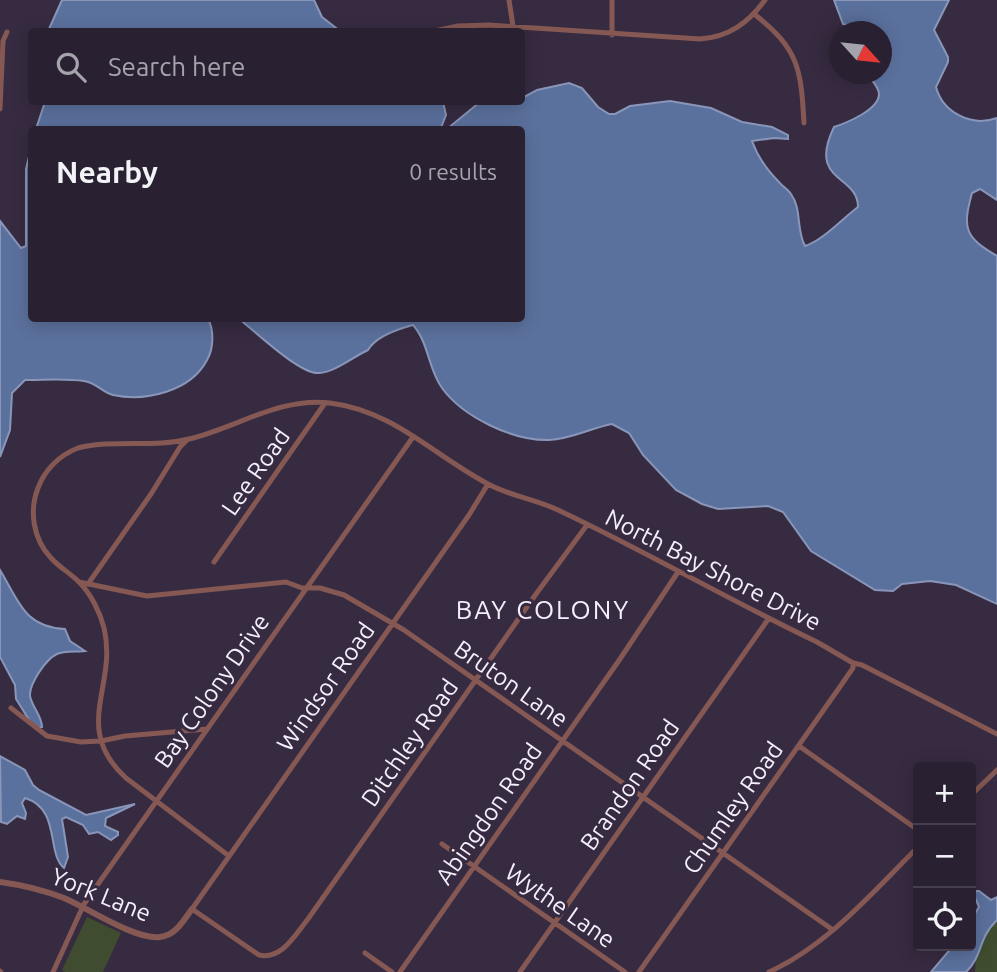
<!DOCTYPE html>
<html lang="en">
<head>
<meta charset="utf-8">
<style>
	:root { --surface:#292031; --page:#352d3d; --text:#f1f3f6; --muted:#a5a3ab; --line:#453e4d }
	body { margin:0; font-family:Ubuntu,sans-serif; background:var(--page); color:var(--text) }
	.controls { position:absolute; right:21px; bottom:21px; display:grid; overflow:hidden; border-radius:7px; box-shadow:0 4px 18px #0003 }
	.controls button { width:63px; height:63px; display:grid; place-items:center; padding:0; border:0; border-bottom:2px solid var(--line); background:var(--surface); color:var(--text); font:35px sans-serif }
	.compass { position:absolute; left:829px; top:21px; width:63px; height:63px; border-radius:50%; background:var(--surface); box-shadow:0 4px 18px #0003; rotate:117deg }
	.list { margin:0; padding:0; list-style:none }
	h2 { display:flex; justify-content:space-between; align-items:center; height:91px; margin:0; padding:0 28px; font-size:30px }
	h2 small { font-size:23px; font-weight:400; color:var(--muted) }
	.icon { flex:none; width:38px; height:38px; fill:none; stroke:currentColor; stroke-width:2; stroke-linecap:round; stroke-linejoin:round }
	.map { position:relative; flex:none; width:997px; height:972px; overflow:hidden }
	.search { position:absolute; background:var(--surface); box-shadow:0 4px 18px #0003; left:28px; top:28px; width:497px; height:77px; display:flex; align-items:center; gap:18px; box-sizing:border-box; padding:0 24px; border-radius:7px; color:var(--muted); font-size:26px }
	.panel { position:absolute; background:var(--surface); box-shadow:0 4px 18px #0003; left:28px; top:126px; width:497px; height:196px; border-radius:7px }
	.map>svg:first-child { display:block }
	.green { fill:#3f4c2f }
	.water { fill:#5b719d; stroke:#8996ba; stroke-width:2 }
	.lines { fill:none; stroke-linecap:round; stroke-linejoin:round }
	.minor { stroke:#855853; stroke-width:5 }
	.tertiary { stroke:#855853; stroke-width:6 }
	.labels { text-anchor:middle; stroke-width:6; stroke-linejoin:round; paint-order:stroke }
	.street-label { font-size:24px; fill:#f5eefc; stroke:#372b41 }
	.neighbourhood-label { font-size:26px; letter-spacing:2px; fill:#f5eefc; stroke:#372b41 }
</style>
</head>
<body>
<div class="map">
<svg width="997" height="972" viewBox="0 0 997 972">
	<rect width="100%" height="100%" fill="#372b41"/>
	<!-- green -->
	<path class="green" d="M87 917 121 933 103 972H65L62 970Z
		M997 920V972H975C975 953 983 933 997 920Z"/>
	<!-- water -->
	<path class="water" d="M62 0H314L322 17 340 31H48Z
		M834 0H949L934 30 948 57V62L936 87C943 113 972 127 997 118V200L980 189 972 193C962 229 965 237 997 256V604L956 585 930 581 902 584 893 591 875 590 811 551 783 512 768 506 718 509 702 504 676 490 643 455 629 433 612 424C591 428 571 439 549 440 513 441 463 417 442 388 428 369 429 343 413 325 398 329 376 336 368 350 353 357 335 372 319 373 300 375 255 331 239 319L522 318V130L447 129 480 102H522V98L537 90 569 83 582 88 598 107 609 114H615L630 106 670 101 711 108 742 122 772 127 788 135V139L774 138 752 141C757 155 768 171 779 182 782 186 788 189 791 194 802 209 796 230 805 246 822 241 843 218 858 207 858 174 807 183 834 127 846 123 879 110 879 94 879 87 871 80 868 74H881V32L860 31 856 28 843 24Z
		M45 102H443L446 115 440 130 36 129Z
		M31 148 32 318 208 319C214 330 214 348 207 360 191 391 146 402 113 395 102 392 95 382 84 381 65 378 44 380 25 380L12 393 10 430 0 457V221L21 248 26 246V169Z
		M0 570C19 601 24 627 65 629L70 641 85 651C76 652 64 651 57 654 46 659 29 684 30 696 32 707 42 716 42 727L38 728 31 723 16 699 15 685 0 657Z
		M0 756 25 770 33 785 39 790 86 815 135 804 106 818 105 826 118 832V835L111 840 98 832 89 834 83 825 66 817 62 819 68 857 64 868C46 853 61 809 25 798L22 803 26 813 25 819 17 816 7 824 1 822Z
		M976 891H979L991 900 997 897V920C978 938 983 956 966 972H931L953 946H971V920L979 907 974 895Z"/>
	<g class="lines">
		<!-- minor -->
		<path class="minor" d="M509 0 513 26
			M754 14C799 49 801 69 804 123
			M430 32 458 26 489 25 700 39C729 37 748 23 765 0
			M612 35V0
			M0 109 3 41 7 32
			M488 484 469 515 192 909 259 955C282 960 295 935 308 919L536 594 587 525
			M214 562 325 403
			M79 582 147 596 286 582 302 588H320L344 595 404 630 833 930
			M88 584 151 494 180 447 187 440
			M11 708 47 736 81 742 101 741 125 736 207 729
			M799 746 918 830
			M971 795 997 770
			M442 844 625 972
			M229 856 126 778C71 728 118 686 104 628 100 612 91 594 79 582 70 573 59 567 51 558 33 539 29 511 38 488 45 469 60 455 78 448 114 439 153 448 189 439 236 428 279 397 330 403 394 411 433 455 488 484 510 496 535 499 558 510 645 551 729 600 817 642L853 663 862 665 997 734
			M365 953 392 972
			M0 971 1 972
			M53 972 84 904 413 437
			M400 972 620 659 678 572
			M520 972 769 618
			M639 972 837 691 853 668V663
			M769 972C828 945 873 892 918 847"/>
		<!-- tertiary -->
		<path class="tertiary" d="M0 882C22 885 43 890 64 898 88 908 135 940 160 937 176 935 183 921 192 909"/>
	</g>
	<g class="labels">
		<!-- street labels -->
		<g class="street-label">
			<text transform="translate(256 472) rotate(-55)" y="8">Lee Road</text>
			<text transform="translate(713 570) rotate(27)" y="8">North Bay Shore Drive</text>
			<text transform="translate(511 684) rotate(35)" y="8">Bruton Lane</text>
			<text transform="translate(326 687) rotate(-55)" y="8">Windsor Road</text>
			<text transform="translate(212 691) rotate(-55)" y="8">Bay Colony Drive</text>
			<text transform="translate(410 743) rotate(-55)" y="8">Ditchley Road</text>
			<text transform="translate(630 785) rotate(-55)" y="8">Brandon Road</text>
			<text transform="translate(733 808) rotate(-55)" y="8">Chumley Road</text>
			<text transform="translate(489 814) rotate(-55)" y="8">Abingdon Road</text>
			<text transform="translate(101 895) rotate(22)" y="8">York Lane</text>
			<text transform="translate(560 906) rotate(35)" y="8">Wythe Lane</text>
		</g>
		<!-- neighbourhood labels -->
		<g class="neighbourhood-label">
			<text x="543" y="619">BAY COLONY</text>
		</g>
	</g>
</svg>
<div class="controls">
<button>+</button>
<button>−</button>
<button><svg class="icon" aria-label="locate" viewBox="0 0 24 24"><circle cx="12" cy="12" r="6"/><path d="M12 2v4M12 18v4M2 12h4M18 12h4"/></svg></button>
</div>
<svg class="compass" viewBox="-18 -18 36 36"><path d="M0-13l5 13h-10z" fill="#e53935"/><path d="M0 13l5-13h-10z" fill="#a5a3ab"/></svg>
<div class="search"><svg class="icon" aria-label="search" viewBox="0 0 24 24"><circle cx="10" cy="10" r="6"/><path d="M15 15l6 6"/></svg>Search here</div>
<section class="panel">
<h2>Nearby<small>0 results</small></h2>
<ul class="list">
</ul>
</section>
</div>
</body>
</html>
